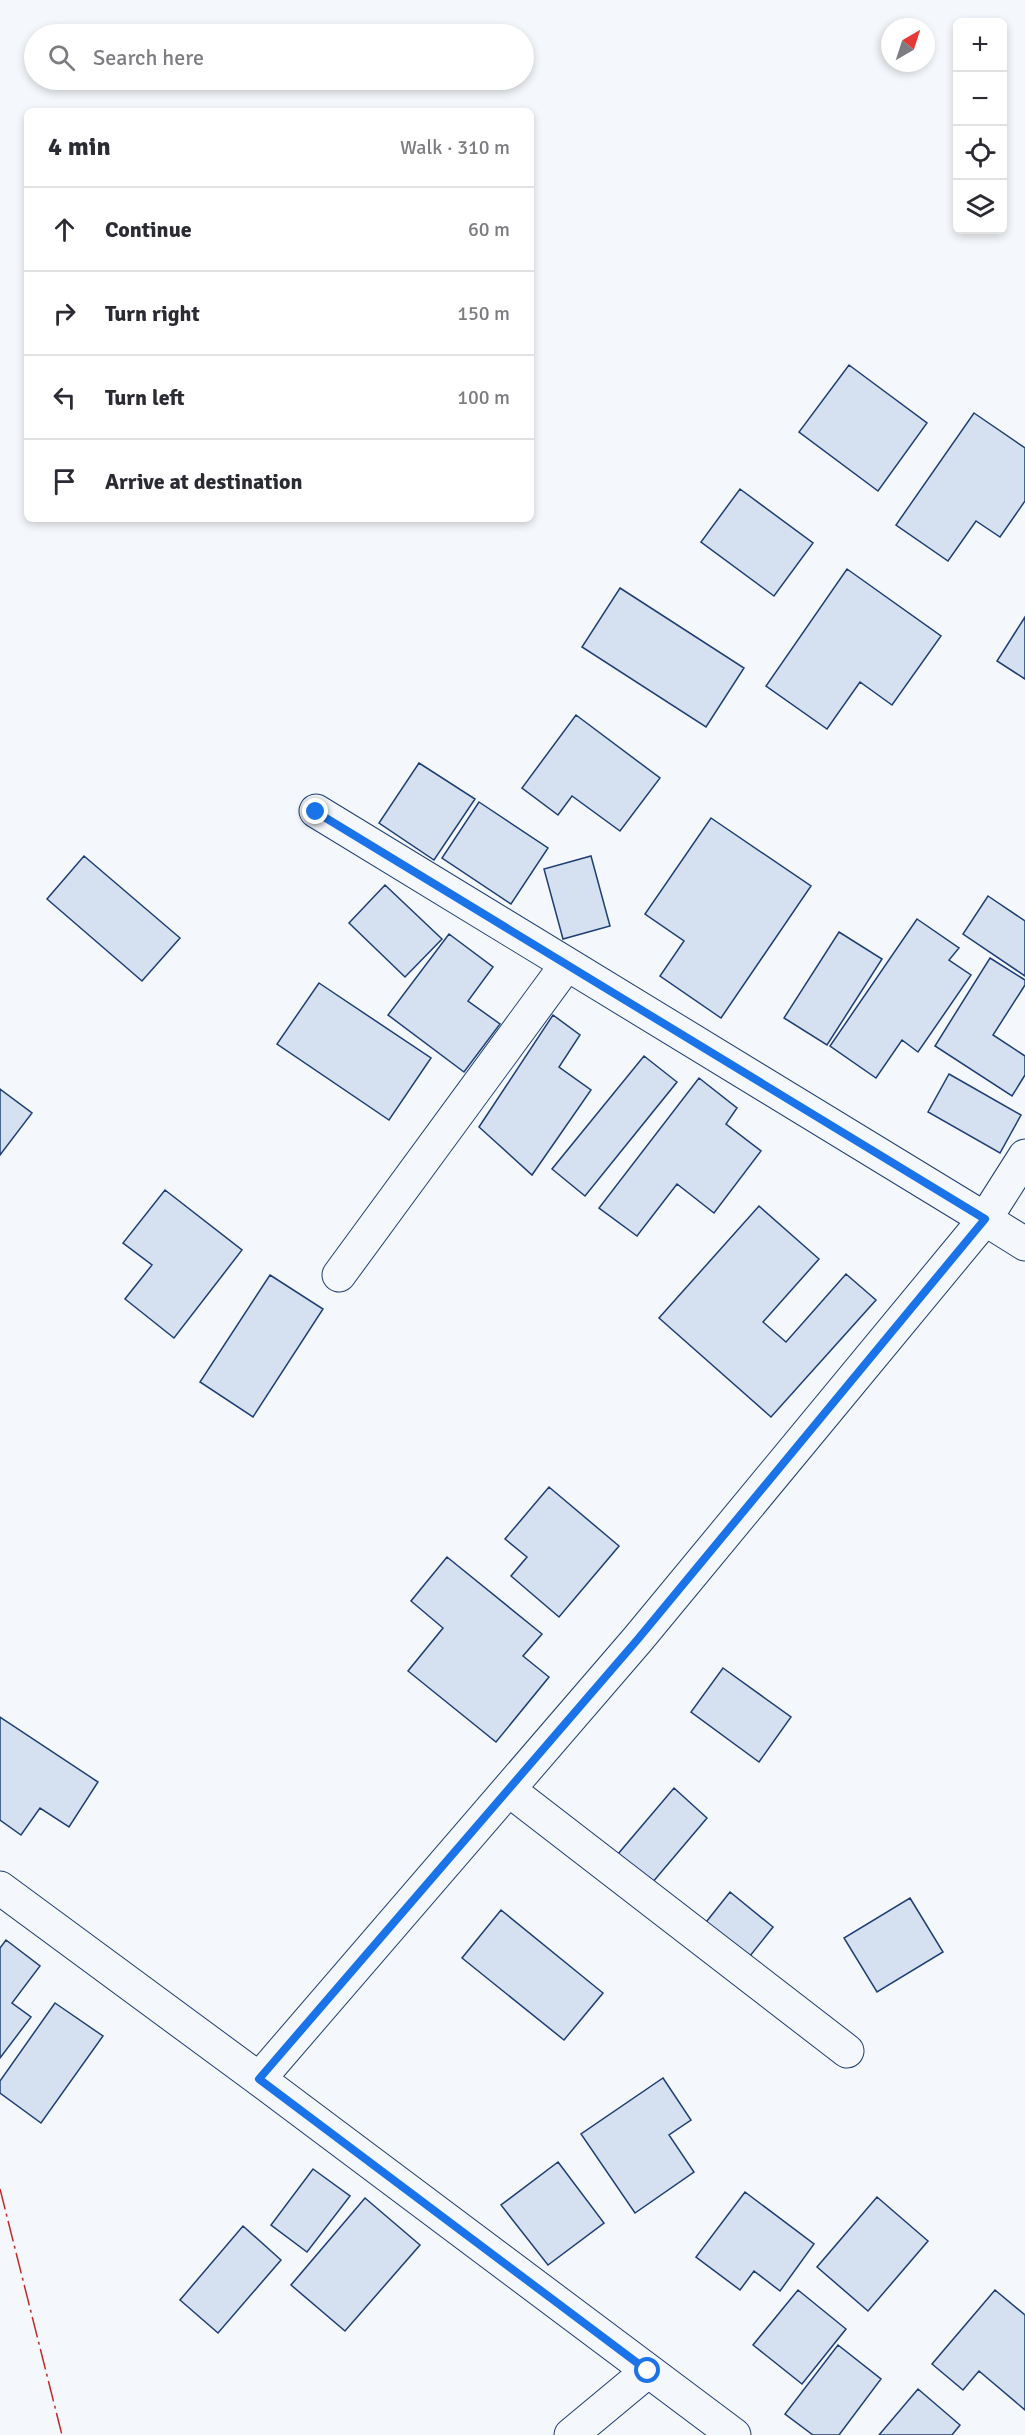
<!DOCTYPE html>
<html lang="en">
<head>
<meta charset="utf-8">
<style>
	:root { --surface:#fff; --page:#f7f7f7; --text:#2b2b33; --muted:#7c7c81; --line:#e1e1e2 }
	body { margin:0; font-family:Signika,sans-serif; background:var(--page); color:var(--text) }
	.controls { position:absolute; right:18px; top:18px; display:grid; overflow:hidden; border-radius:9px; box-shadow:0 3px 9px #0003 }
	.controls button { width:54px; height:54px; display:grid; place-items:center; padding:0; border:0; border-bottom:2px solid var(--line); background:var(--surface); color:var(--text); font:30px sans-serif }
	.compass { position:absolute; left:881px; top:18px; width:54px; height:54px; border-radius:50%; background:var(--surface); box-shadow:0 3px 9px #0003; rotate:39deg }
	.stop { position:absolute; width:18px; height:18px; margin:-14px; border:4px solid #1a73e8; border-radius:50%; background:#fff }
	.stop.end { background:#1a73e8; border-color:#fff; box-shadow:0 2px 6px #0008 }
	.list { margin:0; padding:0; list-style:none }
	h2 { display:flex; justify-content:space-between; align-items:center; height:78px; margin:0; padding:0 24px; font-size:26px }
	h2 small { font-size:20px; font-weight:400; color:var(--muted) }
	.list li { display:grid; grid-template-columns:39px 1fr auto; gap:18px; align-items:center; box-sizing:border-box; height:84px; padding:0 24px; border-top:2px solid var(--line) }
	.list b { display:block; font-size:22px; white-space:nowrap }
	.list em { font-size:20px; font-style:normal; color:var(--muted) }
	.icon { flex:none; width:33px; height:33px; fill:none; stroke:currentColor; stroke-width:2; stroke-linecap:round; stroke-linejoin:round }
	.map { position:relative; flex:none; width:1025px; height:2435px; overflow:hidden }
	.search { position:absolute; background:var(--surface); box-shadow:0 3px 9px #0003; left:24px; top:24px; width:510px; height:66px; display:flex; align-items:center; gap:15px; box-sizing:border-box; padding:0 21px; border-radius:33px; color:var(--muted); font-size:22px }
	.panel { position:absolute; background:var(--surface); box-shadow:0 3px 9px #0003; left:24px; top:108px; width:510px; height:414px; border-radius:9px }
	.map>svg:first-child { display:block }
	.building { fill:#d5e0f0; stroke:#1d3f73; stroke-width:1.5 }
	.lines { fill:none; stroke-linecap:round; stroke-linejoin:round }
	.minor-casing { stroke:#1d3f73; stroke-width:35 }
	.minor { stroke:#f4f7fb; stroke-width:33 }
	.power { stroke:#c62828; stroke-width:1.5; stroke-dasharray:21 4.5 3 4.5; stroke-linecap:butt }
	.route { stroke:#1a73e8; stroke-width:8 }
</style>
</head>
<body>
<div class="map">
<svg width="1025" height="2435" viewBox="0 0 1025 2435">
	<rect width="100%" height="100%" fill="#f4f7fb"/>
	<!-- building -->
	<path class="building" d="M849 365 927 423 878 491 799 432Z
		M974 413 1025 448V501L1000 537 976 521 948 561 896 525Z
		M740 489 813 543 774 596 701 542Z
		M847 569 941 636 892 705 860 682 827 729 766 686Z
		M620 588 744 668 706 727 582 647Z
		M1025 617V679L997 661Z
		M576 715 660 778 620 831 572 796 558 815 522 788Z
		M419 763 475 799 434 860 379 823Z
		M479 802 548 848 511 904 442 858Z
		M711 818 811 886 721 1018 660 976 684 941 645 914Z
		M84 856 180 938 142 981 47 899Z
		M591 856 610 926 563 939 544 869Z
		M385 885 442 939 405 977 349 923Z
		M988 896 1025 921V976L963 934Z
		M917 919 959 948 949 960 971 975 918 1052 902 1040 876 1078 830 1046Z
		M839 932 882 959 827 1045 784 1018Z
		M449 934 493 967 468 1001 500 1024 464 1072 388 1015Z
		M990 958 1025 980V985L993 1035 1025 1056V1075L1012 1096 935 1046Z
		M319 983 431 1058 389 1120 277 1044Z
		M553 1015 580 1035 559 1067 591 1090 532 1175 479 1127Z
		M644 1056 677 1082 585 1196 552 1169Z
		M949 1074 1021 1115 1000 1153 928 1112Z
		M699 1078 737 1108 726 1124 761 1151 714 1213 677 1184 637 1236 599 1208Z
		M0 1089 32 1113 0 1155Z
		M165 1190 242 1250 174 1338 125 1299 152 1265 123 1243Z
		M759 1206 819 1259 763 1322 786 1342 846 1274 876 1300 771 1417 659 1318Z
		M270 1275 323 1309 253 1417 200 1382Z
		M549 1487 619 1546 559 1617 511 1576 527 1557 505 1539Z
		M447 1557 542 1634 523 1656 549 1677 496 1742 408 1671 443 1628 411 1601Z
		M723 1668 791 1717 759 1762 691 1712Z
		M0 1717 98 1782 69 1827 40 1808 21 1835 0 1820Z
		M674 1788 707 1818 652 1883 618 1854Z
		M730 1892 773 1927 746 1961 703 1926Z
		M910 1898 943 1952 877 1992 844 1938Z
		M501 1910 603 1993 564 2040 462 1958Z
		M6 1940 40 1966 12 2003 31 2017 0 2058V1948Z
		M55 2003 103 2036 41 2123 0 2093V2081Z
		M663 2078 691 2120 669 2135 694 2172 635 2213 581 2134Z
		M558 2162 604 2223 548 2265 501 2205Z
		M313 2169 350 2196 307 2252 271 2225Z
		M745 2192 814 2244 780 2291 754 2271 740 2290 696 2257Z
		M877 2197 928 2241 868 2311 817 2267Z
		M365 2198 420 2245 345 2331 291 2285Z
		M243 2226 281 2260 218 2333 180 2300Z
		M798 2290 846 2329 802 2384 753 2345Z
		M995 2290 1025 2315V2410L979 2371 963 2390 932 2364Z
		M838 2345 881 2379 839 2435H813L785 2414Z
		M918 2389 960 2425 952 2435H879Z"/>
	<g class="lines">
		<!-- minor casing -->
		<g class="minor-casing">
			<path id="minor" d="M316 811 985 1219 1025 1156
				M339 1275 567 964
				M509 1790 847 2051
				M0 1888 259 2079
				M571 2435 648 2371
				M734 2435 259 2079 638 1639 985 1219 1025 1244"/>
		</g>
		<!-- minor -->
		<use href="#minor" class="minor"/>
		<!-- power -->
		<path class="power" d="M0 2189 62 2435"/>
	</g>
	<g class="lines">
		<!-- route -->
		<path class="route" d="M316 812 985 1219 638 1639 259 2079 648 2371"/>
	</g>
</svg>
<div class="controls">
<button>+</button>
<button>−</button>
<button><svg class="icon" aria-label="locate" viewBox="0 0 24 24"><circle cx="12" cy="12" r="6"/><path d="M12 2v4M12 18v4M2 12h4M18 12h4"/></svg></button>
<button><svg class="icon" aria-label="layers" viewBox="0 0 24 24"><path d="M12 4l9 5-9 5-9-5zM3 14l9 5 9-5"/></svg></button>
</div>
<svg class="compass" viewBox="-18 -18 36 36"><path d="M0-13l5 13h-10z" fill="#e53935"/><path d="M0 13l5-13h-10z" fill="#7c7c81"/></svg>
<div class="stop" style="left:648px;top:2371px"></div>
<div class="stop end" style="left:316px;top:812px"></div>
<div class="search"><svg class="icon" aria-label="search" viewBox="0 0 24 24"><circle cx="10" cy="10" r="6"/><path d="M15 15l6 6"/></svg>Search here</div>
<section class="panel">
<h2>4 min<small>Walk · 310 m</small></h2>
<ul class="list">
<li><svg class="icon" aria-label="ahead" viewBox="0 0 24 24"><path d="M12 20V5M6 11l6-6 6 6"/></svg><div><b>Continue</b></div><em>60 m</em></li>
<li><svg class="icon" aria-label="right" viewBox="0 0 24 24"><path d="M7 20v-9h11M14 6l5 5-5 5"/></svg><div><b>Turn right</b></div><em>150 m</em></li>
<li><svg class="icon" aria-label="left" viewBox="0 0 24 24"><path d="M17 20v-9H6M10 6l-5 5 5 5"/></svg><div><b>Turn left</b></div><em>100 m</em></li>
<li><svg class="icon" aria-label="arrive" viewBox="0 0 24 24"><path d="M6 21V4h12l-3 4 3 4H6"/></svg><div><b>Arrive at destination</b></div></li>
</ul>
</section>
</div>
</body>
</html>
